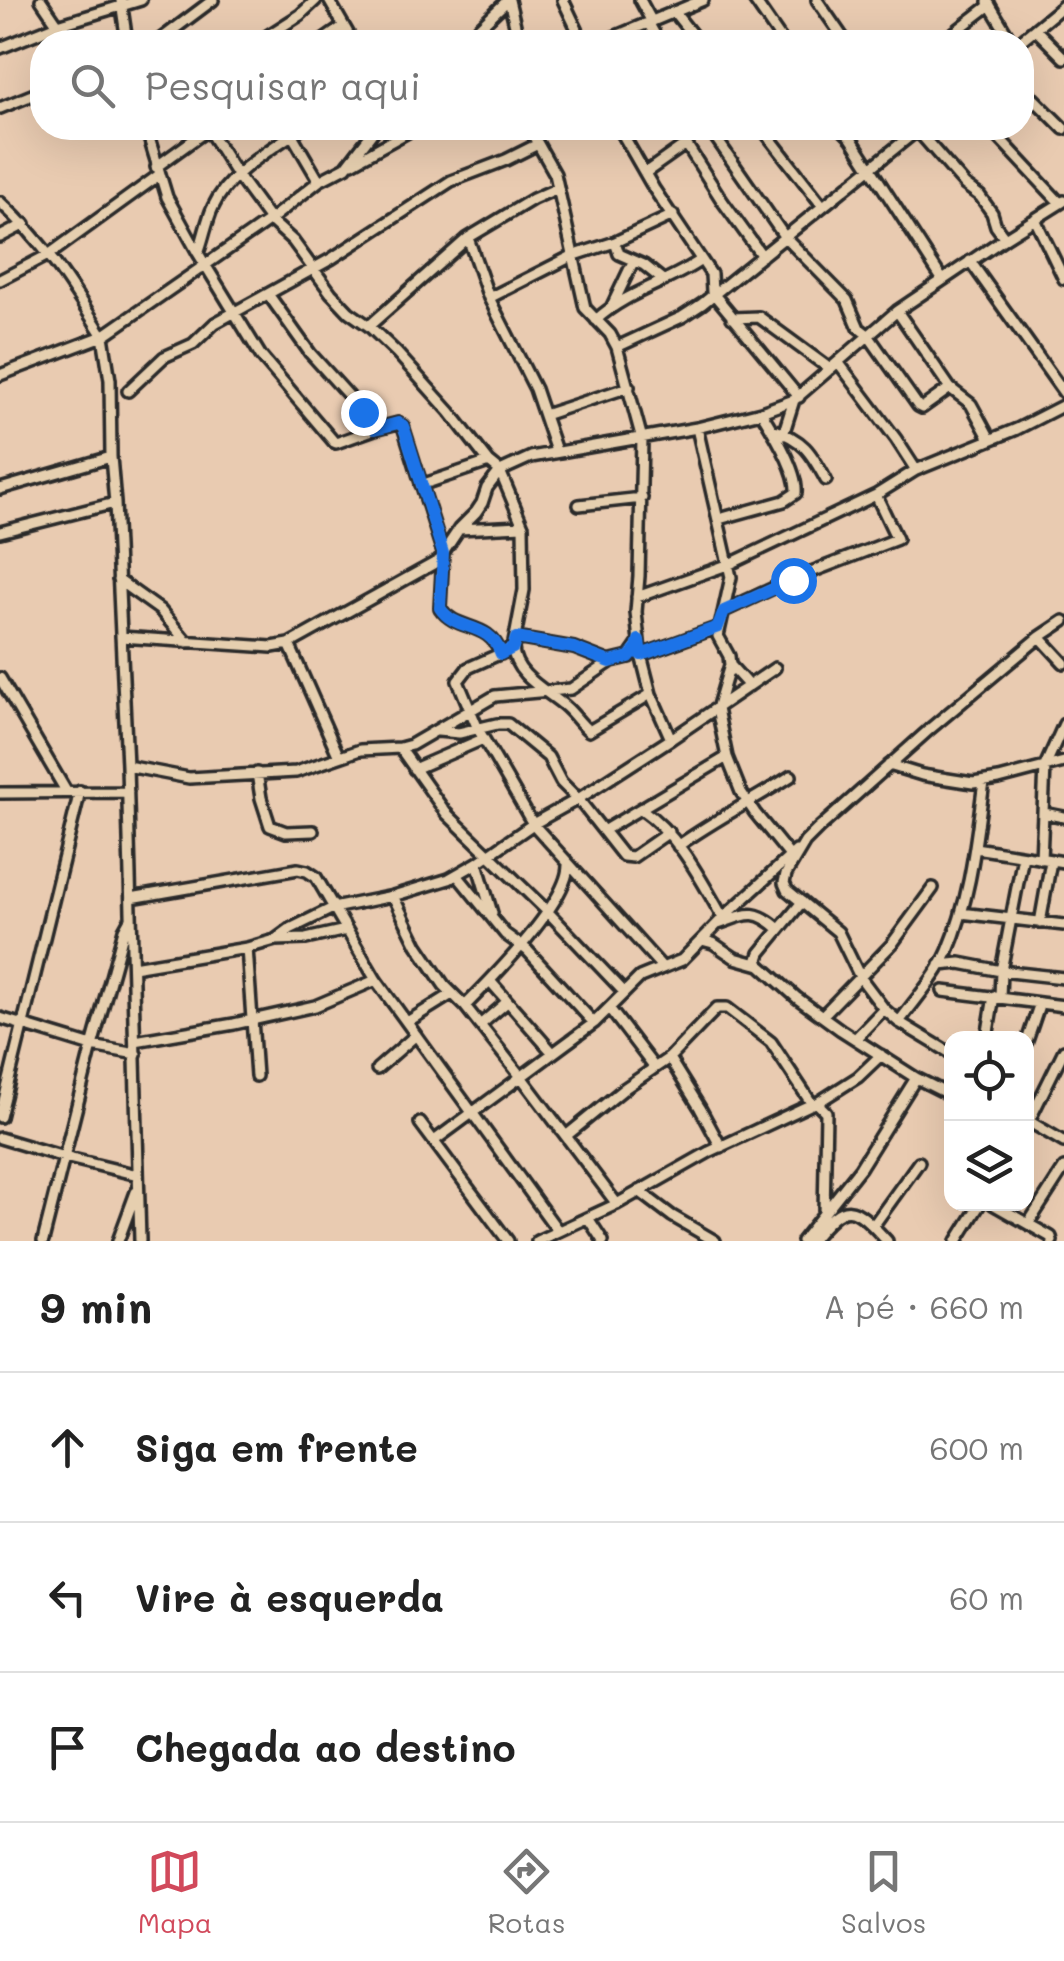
<!DOCTYPE html>
<html lang="pt">
<head>
<meta charset="utf-8">
<style>
	:root { --surface:#fff; --page:#f2f2f2; --text:#222; --muted:#767676; --line:#e0e0e0; --accent:#d1495b }
	body { margin:0; font-family:Mali,sans-serif; background:var(--page); color:var(--text) }
	.controls { position:absolute; right:30px; bottom:30px; display:grid; overflow:hidden; border-radius:20px; box-shadow:0 10px 40px #0002 }
	.controls button { width:90px; height:90px; display:grid; place-items:center; padding:0; border:0; border-bottom:2px solid var(--line); background:var(--surface); color:var(--text); font:50px sans-serif }
	.stop { position:absolute; width:30px; height:30px; margin:-22px; border:8px solid #1a73e8; border-radius:50%; background:#fff }
	.stop.end { background:#1a73e8; border-color:#fff; box-shadow:0 2px 10px #0008 }
	.list { margin:0; padding:0; list-style:none }
	h2 { display:flex; justify-content:space-between; align-items:center; height:130px; margin:0; padding:0 40px; font-size:42px }
	h2 small { font-size:32px; font-weight:400; color:var(--muted) }
	.list li { display:grid; grid-template-columns:65px 1fr auto; gap:30px; align-items:center; box-sizing:border-box; height:150px; padding:0 40px; border-top:2px solid var(--line) }
	.list b { display:block; font-size:38px; white-space:nowrap }
	.list em { font-size:32px; font-style:normal; color:var(--muted) }
	.icon { flex:none; width:55px; height:55px; fill:none; stroke:currentColor; stroke-width:2; stroke-linecap:round; stroke-linejoin:round }
	.map { position:relative; flex:none; width:1064px; height:1241px; overflow:hidden }
	.search { position:absolute; background:var(--surface); box-shadow:0 10px 40px #0002; left:30px; right:30px; top:30px; height:110px; display:flex; align-items:center; gap:25px; box-sizing:border-box; padding:0 35px; border-radius:40px; color:var(--muted); font-size:38px }
	.sheet { height:580px; background:var(--surface) }
	nav { display:flex; justify-content:space-around; align-items:center; box-sizing:border-box; height:140px; border-top:2px solid var(--line); background:var(--surface); font-size:28px; color:var(--muted) }
	nav a { display:grid; justify-items:center; gap:5px }
	nav .on { color:var(--accent) }
	.map>svg:first-child { display:block }
	.lines { fill:none; stroke-linecap:round; stroke-linejoin:round }
	.minor-casing { stroke:#2b2b2b; stroke-width:16 }
	.minor { stroke:#e6cfaf; stroke-width:9 }
	.route { stroke:#1a73e8; stroke-width:12 }
</style>
</head>
<body>
<div class="map">
<svg width="1064" height="1241" viewBox="0 0 1064 1241">
	<rect width="100%" height="100%" fill="#e9cbb1"/>
	<filter id="ink" filterUnits="userSpaceOnUse"><feTurbulence type="fractalNoise" baseFrequency=".01" numOctaves="2"/><feDisplacementMap in="SourceGraphic" scale="20" xChannelSelector="R" yChannelSelector="G"/><feConvolveMatrix kernelMatrix="1 2 1 2 8 2 1 2 1" color-interpolation-filters="sRGB"/></filter>
	<g filter="url(#ink)">
		<g class="lines">
			<!-- minor casing -->
			<g class="minor-casing">
				<path id="minor" d="M41 0 58 25
					M329 0 353 42
					M509 0 519 42
					M563 0 583 42
					M640 0 652 22
					M754 0 783 42
					M817 0 846 42
					M121 1 127 42
					M988 2 1012 42
					M675 13 698 42
					M649 24 659 42
					M1035 29 1064 58
					M157 42 213 0
					M258 42 300 15 316 0
					M321 42 344 26
					M464 42 508 0
					M602 42 703 0
					M942 42 990 5
					M1019 42 1064 5
					M0 48 58 25 141 0
					M1022 87 1064 129
					M0 108 42 91
					M146 128 167 197 198 253 261 356 334 442 336 443 375 429
					M288 128 319 181
					M529 128 555 174 585 308 610 334 617 347 642 439 639 576 636 612 640 651 651 694 671 739
					M619 128 654 189 711 274 712 292 799 397
					M676 128 723 202 762 256
					M709 128 784 236 847 300 859 328 868 335 918 406 922 408 950 388
					M762 128 822 205
					M841 128 851 138 942 279
					M990 128 1060 203
					M208 129 237 175 270 220 293 241 331 293 349 312 369 326 397 353 450 412 489 462 500 471 523 526 524 590 513 648 468 668 458 681 478 729 533 824 663 968
					M917 130 965 185 980 196 992 213 996 226 1005 238
					M352 163 415 128
					M156 167 210 128
					M645 173 686 144
					M0 202C45 243 71 285 103 336L0 375
					M1035 219 1064 279
					M0 237 25 224
					M468 238 489 298 535 389 556 451
					M615 242 619 254 644 265 664 281
					M198 253C204 238 206 222 213 207 229 172 271 150 301 128
					M970 261 1064 393
					M0 280 50 254 159 175
					M268 294 310 353 368 417 375 429 398 423 403 426 443 553
					M489 298 572 256 615 242 673 215
					M612 306 633 262
					M897 311 950 388 971 404 990 439
					M732 318 759 317 830 369
					M596 320C626 292 668 283 701 260
					M369 326 468 238 533 199 558 188
					M617 347 682 317 702 304 920 128
					M838 362 896 439 916 470
					M128 391 164 357 193 344 215 323 331 259 451 181 506 160 538 144
					M544 415 629 387
					M697 428 731 577 718 636 729 656 730 665 717 709 727 757 741 792 755 813 790 856
					M772 429C803 439 811 452 826 480
					M783 435 794 400
					M421 485 489 462
					M0 489 111 457
					M579 505 642 498
					M719 519 784 501 796 493C798 471 773 431 761 412
					M459 529 523 526
					M0 532 115 503
					M118 580 160 610 187 642
					M637 597 730 564 876 495 916 470 1017 429 1064 405
					M724 611 793 579 897 539 876 495
					M121 637 272 647 289 644 442 559
					M1040 637 1064 663
					M516 638 574 648 610 662
					M289 644 339 757
					M513 648C514 676 548 691 566 707 575 715 580 724 589 731L651 694
					M501 654C489 620 457 633 440 608L443 553 459 529 476 512 482 503 487 488 500 471 531 457 697 428 761 412 794 400 897 311 1005 238 1064 201
					M641 655 719 627
					M730 665 749 686
					M0 678 66 791
					M438 731 459 733 497 724H508L548 757 561 782 578 799 623 856 633 857 669 832
					M400 748 446 813 547 911 624 992
					M889 765 922 775 973 783 999 779 1064 762
					M127 766 189 778 296 772 360 750 400 748 411 745 495 696 571 689 612 661 629 657 638 644
					M414 769 483 739
					M257 773 261 798 270 826 286 832 313 831
					M0 793 128 792
					M641 809C679 835 700 878 723 918
					M1044 813 1064 817
					M603 831 727 757
					M678 846C714 820 754 800 791 776
					M975 848 1064 862
					M1041 859 1045 766 1064 724
					M477 863 492 913
					M457 875 505 934 527 950 594 1023
					M393 896 417 945 444 985 465 1006 522 1078 617 1204
					M131 898 298 869 307 871 316 877 376 980 558 1231
					M961 913 1064 925
					M1040 923 1051 861
					M718 924C747 914 754 907 779 929
					M275 940 290 929 333 908 393 896 449 879 477 863 533 824 578 799 671 739 775 668
					M702 940 713 943 735 958 760 965 797 998 841 1030 916 1078 952 1096
					M247 948 256 1076
					M760 965 758 959 760 953 802 902
					M940 965 960 963 1001 971 1064 978
					M133 967 247 948 275 940 306 939 346 930
					M490 981 553 1053
					M943 991 1064 1006
					M1000 997 1001 971 1023 856
					M465 1006C492 979 568 902 568 865
					M609 1008 654 1067
					M822 1016 892 944 933 888
					M0 1018 92 1046 136 1054
					M407 1022 452 994
					M899 1022C915 1000 937 976 948 951 971 897 976 839 984 782
					M480 1025 507 1002
					M987 1038 994 996
					M855 1039 884 1009
					M135 1041 234 1024 315 1006 376 980
					M1026 1044 1040 1003
					M952 1054 899 1022 884 1009 860 977 838 932 787 890 784 883 786 874 805 842 818 829 931 728 1040 637 1064 621
					M669 1058 700 1108 721 1147
					M377 1069 416 1035
					M817 1103 858 1077 881 1055
					M0 1117 80 791
					M1030 1122 1064 1142
					M420 1123 508 1241
					M1026 1127 1064 1050
					M566 1136 625 1088 669 1058 717 1008H727L771 1042 812 1104 817 1103 826 1112 824 1214
					M0 1138 64 1157 138 1175
					M434 1141 594 1023 640 977 682 960 723 918 796 851
					M639 1191 672 1216 715 1241
					M993 1204 1051 1237 1052 1241
					M588 1218 603 1241
					M1028 1224 1064 1168
					M873 1226 919 1162
					M43 1241 92 1046 124 930 129 921
					M118 1241 136 1192
					M140 1241 127 766 115 503 111 457 110 380 103 336 270 220 319 181 346 167 376 128
					M537 1241 617 1204 709 1152 812 1104
					M802 1241 860 1168 916 1078
					M811 1241C846 1198 852 1203 887 1241
					M957 1241 980 1204"/>
			</g>
			<!-- minor -->
			<use href="#minor" class="minor"/>
		</g>
	</g>
	<g class="lines" filter="url(#ink)">
		<!-- route -->
		<path class="route" d="M363 412 375 429 398 423 403 426 406 434 443 553 440 608C456 633 489 620 501 654L513 648 516 638 574 648 610 662 629 657 637 648 639 640 641 655 718 627 724 611 793 580"/>
	</g>
</svg>
<div class="controls">
<button><svg class="icon" aria-label="locate" viewBox="0 0 24 24"><circle cx="12" cy="12" r="6"/><path d="M12 2v4M12 18v4M2 12h4M18 12h4"/></svg></button>
<button><svg class="icon" aria-label="layers" viewBox="0 0 24 24"><path d="M12 4l9 5-9 5-9-5zM3 14l9 5 9-5"/></svg></button>
</div>
<div class="stop" style="left:793px;top:580px"></div>
<div class="stop end" style="left:363px;top:412px"></div>
<div class="search"><svg class="icon" aria-label="search" viewBox="0 0 24 24"><circle cx="10" cy="10" r="6"/><path d="M15 15l6 6"/></svg>Pesquisar aqui</div>
</div>
<section class="sheet">
<h2>9 min<small>A pé · 660 m</small></h2>
<ul class="list">
<li><svg class="icon" aria-label="ahead" viewBox="0 0 24 24"><path d="M12 20V5M6 11l6-6 6 6"/></svg><div><b>Siga em frente</b></div><em>600 m</em></li>
<li><svg class="icon" aria-label="left" viewBox="0 0 24 24"><path d="M17 20v-9H6M10 6l-5 5 5 5"/></svg><div><b>Vire à esquerda</b></div><em>60 m</em></li>
<li><svg class="icon" aria-label="arrive" viewBox="0 0 24 24"><path d="M6 21V4h12l-3 4 3 4H6"/></svg><div><b>Chegada ao destino</b></div></li>
</ul>
</section>
<nav>
<a class="on"><svg class="icon" aria-label="map" viewBox="0 0 24 24"><path d="M3 6l6-2 6 2 6-2v14l-6 2-6-2-6 2zM9 4v14M15 6v14"/></svg>Mapa</a>
<a><svg class="icon" aria-label="directions" viewBox="0 0 24 24"><path d="M12 3l9 9-9 9-9-9zM9 14v-3h6M13 9l2 2-2 2"/></svg>Rotas</a>
<a><svg class="icon" aria-label="saved" viewBox="0 0 24 24"><path d="M7 4h10v16l-5-4-5 4z"/></svg>Salvos</a>
</nav>
</body>
</html>
